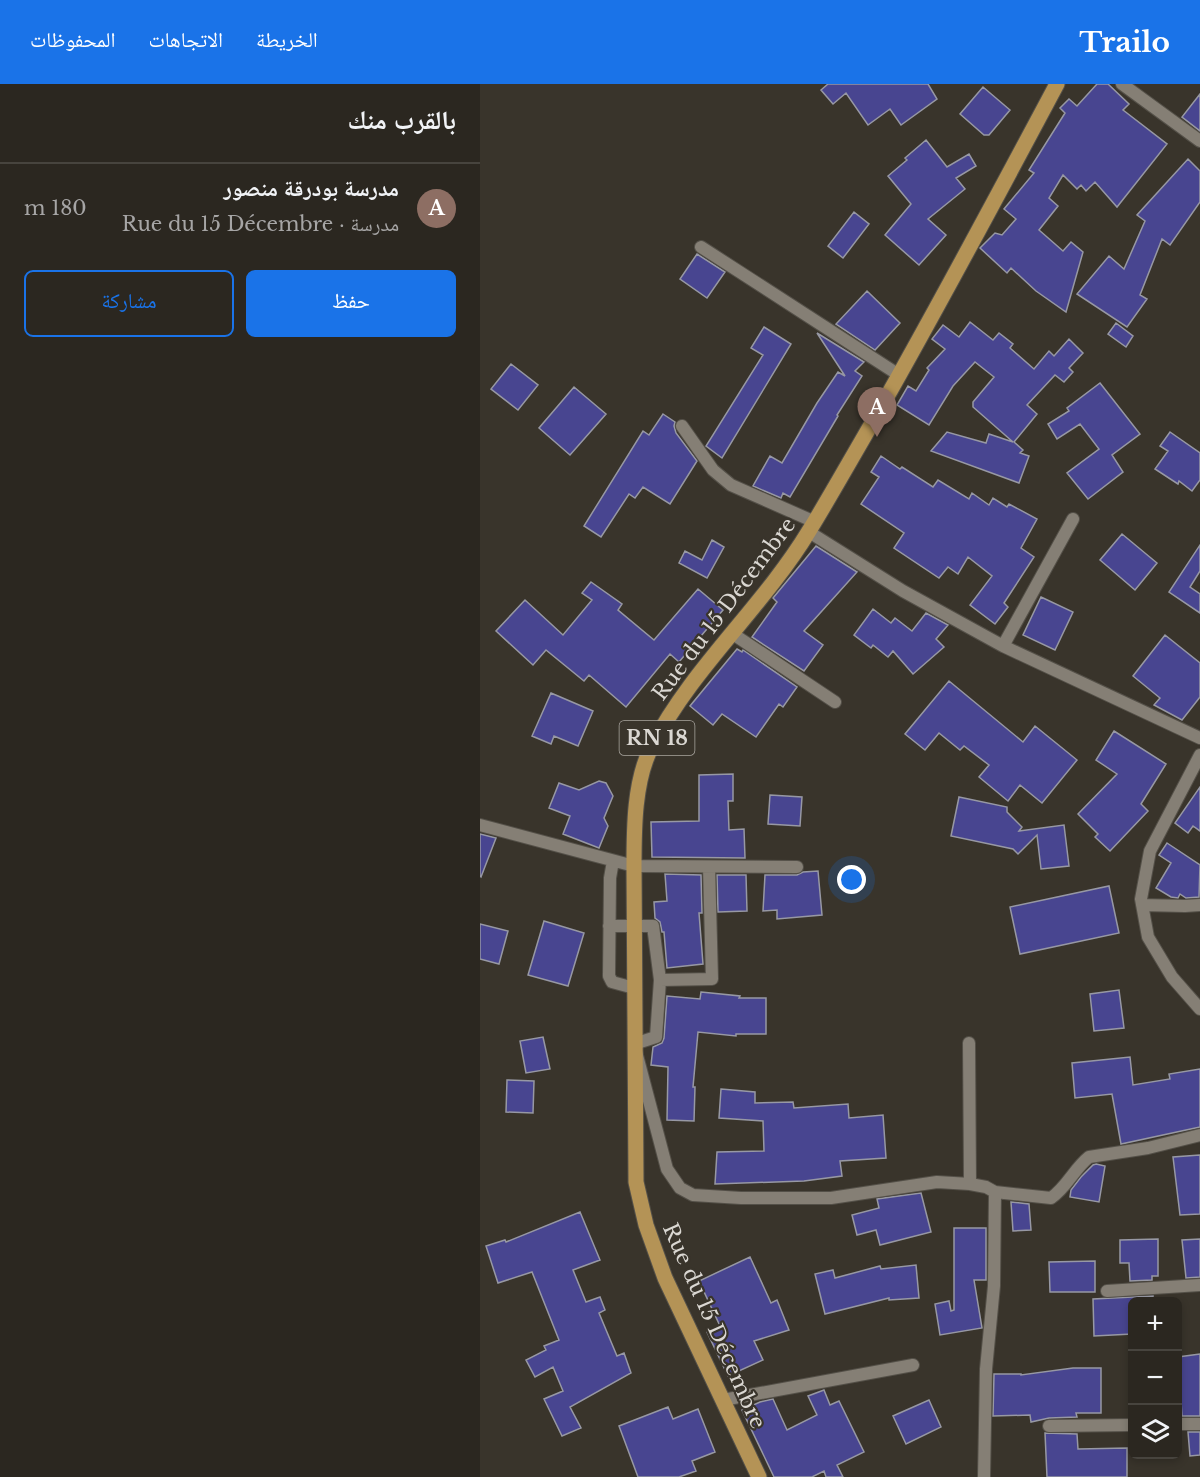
<!DOCTYPE html>
<html lang="ar">
<head>
<meta charset="utf-8">
<style>
	:root { --surface:#2b2720; --page:#332f29; --text:#f1f3f6; --muted:#a6a5a5; --line:#47443e; --accent:#1a73e8 }
	body { margin:0; font-family:"Libre Baskerville","Noto Naskh Arabic",serif; background:var(--page); color:var(--text); direction:rtl }
	.controls { position:absolute; right:18px; bottom:18px; display:grid; overflow:hidden; border-radius:9px; box-shadow:0 3px 9px #0003 }
	.controls button { width:54px; height:54px; display:grid; place-items:center; padding:0; border:0; border-bottom:2px solid var(--line); background:var(--surface); color:var(--text); font:30px sans-serif }
	.you { position:absolute; left:372px; top:796px; width:21px; height:21px; margin:-15px; border:4px solid #fff; border-radius:50%; background:#1a73e8; box-shadow:0 0 0 9px #1a73e833 }
	.badge { display:grid; place-items:center; width:39px; height:39px; border-radius:50%; background:var(--accent); color:#fff; font-size:20px; font-weight:700 }
	.pin { position:absolute; translate:-50% -50px; filter:drop-shadow(0 2px 3px #0008) }
	.pin::after { content:''; position:absolute; top:32px; width:21px; height:18px; background:inherit; clip-path:polygon(0 0,100% 0,50% 100%) }
	.list { margin:0; padding:0; list-style:none }
	h2 { display:flex; justify-content:space-between; align-items:center; height:78px; margin:0; padding:0 24px; font-size:26px }
	h2 small { font-size:20px; font-weight:400; color:var(--muted) }
	.list li { display:grid; grid-template-columns:39px 1fr auto; gap:18px; align-items:center; box-sizing:border-box; height:90px; padding:0 24px; border-top:2px solid var(--line) }
	.list b { display:block; font-size:22px; white-space:nowrap }
	.list p { margin:0; font-size:20px; white-space:nowrap; color:var(--muted) }
	.list em { font-size:20px; font-style:normal; color:var(--muted) }
	.actions { display:flex; gap:12px; padding:18px 24px }
	.actions a { flex:1; padding:14px 0; border:2px solid var(--accent); border-radius:9px; text-align:center; font-size:21px; color:var(--accent) }
	.actions .main { background:var(--accent); color:#fff }
	.icon { flex:none; width:33px; height:33px; fill:none; stroke:currentColor; stroke-width:2; stroke-linecap:round; stroke-linejoin:round }
	.map { position:relative; flex:none; width:720px; height:1393px; overflow:hidden; direction:ltr }
	header { display:flex; align-items:center; gap:36px; box-sizing:border-box; height:84px; padding:0 30px; background:var(--accent); color:#fff }
	header strong { font-size:28px }
	nav { display:flex; gap:33px; margin-inline-start:auto; font-size:21px }
	main { display:flex }
	aside { flex:1; background:var(--surface) }
	.map>svg:first-child { display:block }
	.building { fill:#484590; stroke:#9798a4; stroke-width:1.5 }
	.lines { fill:none; stroke-linecap:round; stroke-linejoin:round }
	.minor-casing { stroke:#545048; stroke-width:14 }
	.primary-casing { stroke:#545048; stroke-width:17 }
	.minor { stroke:#857f75; stroke-width:12 }
	.primary { stroke:#b49356; stroke-width:15 }
	.labels { text-anchor:middle; stroke-width:4.5; stroke-linejoin:round; paint-order:stroke }
	.shield { fill:#39342b; stroke:#aaa6a0; stroke-width:1.5 }
	.shield-label { font-size:20px; font-weight:bold; fill:#dad7d2 }
	.street-label { font-size:21px; fill:#dad7d2; stroke:#39342b }
</style>
</head>
<body>
<header>
<strong>Trailo</strong>
<nav><a>الخريطة</a><a>الاتجاهات</a><a>المحفوظات</a></nav>
</header>
<main>
<div class="map">
<svg width="720" height="1393" viewBox="0 0 720 1393">
	<rect width="100%" height="100%" fill="#39342b"/>
	<!-- building -->
	<path class="building" d="M348 0H448L457 15 421 41 410 25 388 41 366 9 353 20 341 6Z
		M617 0H628L649 20 643 26 687 60 637 123 615 98 606 107 601 101 597 105 583 91 569 114 578 122 559 146 583 167 591 158 603 168 586 228 556 207 531 184 527 189 500 164 515 149 522 151 536 135 524 125 554 89 549 86 585 29 580 24 589 15 597 22Z
		M503 3 530 26 509 51H504L480 30Z
		M720 10V47L702 33Z
		M446 56 467 83 489 70 496 82 476 94 485 105 448 135 466 151 439 181 405 151 431 120 408 92 427 76 425 74Z
		M708 75 720 87V118L690 161 682 155 660 211 667 215 647 243 597 210 629 172 644 185 665 137 657 131Z
		M374 128 389 140 363 174 348 162Z
		M217 170 245 188 227 214 200 195Z
		M387 207 420 239 395 266 356 240Z
		M490 238 513 256 519 249 533 260 530 264 554 285 569 267 574 272 589 255 603 269 589 284 593 288 584 298 575 291 547 321 557 330 534 358 543 366 540 369 549 372 539 399 451 367 467 348 506 359 509 350 533 358 493 323V318L514 293 495 278 473 302 449 341 417 321 428 302 436 307 449 286 447 284 465 265 452 255 463 241 479 253Z
		M636 239 653 252 646 263 628 250Z
		M284 243 311 260 242 374 226 362 283 271 271 264Z
		M337 249 384 278 375 287 382 292 357 331 358 332 310 413 303 409 301 414 273 402 290 372 302 379 337 319 358 288 365 292Z
		M31 280 58 301 38 326 11 305Z
		M620 299 660 350 632 371 643 388 608 415 587 389 619 365 600 340 577 355 568 340 589 327 587 324Z
		M94 303 126 330 90 371 59 344Z
		M183 330 195 338 194 342 196 349 217 377 190 420 163 403 155 414 149 410 121 453 104 442 163 347 169 351Z
		M690 348 720 369V396L712 407 699 397 698 400 675 385 688 367 680 362Z
		M401 372 420 385 422 383 453 403 458 396 489 415 492 409 509 421 513 414 527 423 529 420 557 435 541 464 554 473 524 519 528 523 515 540 490 521 512 492 488 473 478 490 468 483 459 494 414 464 424 449 381 420 399 393 391 388Z
		M642 450 677 479 655 506 620 476Z
		M232 456 244 463 227 494 199 479 205 467 222 476Z
		M720 461V487L710 503 720 510V529L689 508Z
		M336 462 377 488 324 547 343 561 324 587 272 553 297 518 293 514Z
		M111 498 142 520 138 526 174 556 218 505 243 526 199 578 190 570 146 623 109 591 104 597 66 566 53 581 16 547 45 516 83 551 112 516 102 509Z
		M561 513 593 528 575 566 543 551Z
		M393 525 411 539 415 534 432 547 446 529 468 541 456 555 464 563 433 590 413 567 408 573 393 561 391 564 374 551Z
		M685 551 720 579V613L702 636 674 621 680 614 653 592Z
		M257 565 262 568 263 566 317 603 303 623 299 620 276 653 242 630 233 641 210 622Z
		M469 597 543 658 555 642 597 676 562 719 540 701 528 717 499 693 509 681 484 662 480 666 459 649 445 666 425 650Z
		M71 609 113 627 98 662 74 652 71 660 52 652Z
		M634 647 686 680 661 720 668 727 630 767 615 753 618 750 598 730 637 690 616 676Z
		M253 690V717H248L249 746 264 745 265 774 172 773 171 738 219 737V691Z
		M119 697 126 699 133 712 124 734 128 742 119 764 83 750 90 732 69 724 79 699 99 706Z
		M720 703V747L713 742 708 749 695 739Z
		M290 711 322 713 320 742 288 740Z
		M479 713 527 723V728L542 743 539 747 584 741 589 782 561 785 557 751 538 770 533 765 471 752Z
		M0 750 16 754 1 793 0 792Z
		M687 759 720 781 719 813 706 814 700 810 698 814 691 813 676 804 691 779 679 771Z
		M338 787 342 831 297 835V826L283 827 285 791H317L323 788Z
		M185 790 221 791 222 829H219L223 880 187 884 184 848H182L180 838 175 834 174 818 187 817Z
		M237 791H266L267 827 238 828Z
		M629 802 639 849 540 870 530 823Z
		M64 837 104 849 88 902 48 891Z
		M0 840 28 847 19 880 0 875Z
		M639 906 644 944 614 947 610 910Z
		M221 908 260 912 259 914H286V950H256V952L218 948 213 1003H215L214 1037 187 1036 188 983 171 981 173 963 182 959 184 954 187 912 220 915Z
		M63 953 70 985 46 989 40 957Z
		M650 973 653 1001 690 995 689 990 720 985V1043L641 1060 632 1010 595 1014 592 979Z
		M27 996 54 997 53 1029 26 1028Z
		M241 1005 275 1008V1019L313 1018 314 1024 368 1020 369 1034 403 1031 406 1074 360 1077 362 1092 324 1097 235 1100 237 1068 284 1067 283 1037 239 1034Z
		M720 1071V1130L700 1131 693 1073Z
		M616 1080 625 1082 619 1118 590 1113 591 1106 601 1093 613 1081Z
		M441 1109 451 1148 400 1161 396 1146 377 1151 372 1131 399 1124 397 1115Z
		M531 1118 549 1120 551 1146 533 1147Z
		M100 1128 120 1176 93 1186 106 1218 120 1213 125 1226 119 1229 137 1272 144 1269 151 1289 90 1323 101 1344 82 1352 64 1315 83 1307 73 1283 55 1293 46 1276 66 1266 64 1262 79 1256 52 1188 18 1199 6 1162 25 1156 26 1158Z
		M474 1144H506V1196H494L502 1244 460 1251 455 1220 469 1217 471 1227 474 1226Z
		M678 1155V1192H672V1196L650 1197 649 1179H640V1156Z
		M720 1155V1193L706 1194 702 1156Z
		M270 1173 291 1219 297 1216 309 1246 274 1257 283 1276 248 1292 227 1248 240 1242 219 1197Z
		M615 1177V1208H570L569 1178Z
		M436 1181 439 1214 409 1216V1214L345 1230 335 1190 353 1186 355 1194 400 1182 401 1185Z
		M673 1212V1218H652V1250L614 1252 613 1215Z
		M720 1270V1332H702L698 1273Z
		M593 1284H621V1329H596L597 1333 569 1334 551 1338 550 1331 513 1332 514 1290H541V1291Z
		M344 1306 350 1321 359 1317 384 1368 357 1381 363 1393H346L344 1387 332 1393H294L262 1326 280 1318 293 1315 307 1346 337 1331 328 1312Z
		M449 1316 461 1343 426 1360 413 1332Z
		M188 1323 193 1335 218 1325 235 1368 212 1377 216 1387 199 1393H158L139 1342Z
		M708 1348H720V1371L710 1372Z
		M565 1349 597 1350 598 1365 647 1364V1393H567Z"/>
	<g class="lines">
		<!-- minor casing -->
		<g class="minor-casing">
			<path id="minor" d="M642 0 720 57
				M221 163 419 291
				M202 342 233 386 251 401 335 438
				M329 448 423 507 523 562 720 654
				M253 550 355 618
				M523 562 593 435
				M720 671 670 767 661 815 668 853 692 893 720 925
				M0 741 154 782 317 783
				M133 777 130 794 129 892 132 898 154 904
				M662 821 705 822 720 821
				M129 842H173L180 896 176 953 154 960 187 1085 200 1104 213 1111 261 1114H351L457 1098 490 1100 506 1103 515 1108 571 1114C587 1103 594 1085 609 1073L668 1064 720 1051
				M180 896 232 895 229 783
				M489 959 490 1100
				M627 1207 720 1201
				M243 1316 433 1281
				M698 1340H720
				M569 1342 652 1341
				M504 1393 506 1285 514 1202 515 1108"/>
		</g>
		<!-- primary casing -->
		<g class="primary-casing">
			<path id="primary" d="M279 1393 185 1194 166 1141 156 1098 154 782C154 745 154 696 172 662 212 584 283 523 329 447 348 416 366 384 384 353 451 237 514 118 577 0"/>
		</g>
		<!-- minor -->
		<use href="#minor" class="minor"/>
		<!-- primary -->
		<use href="#primary" class="primary"/>
	</g>
	<g class="labels">
		<!-- shield labels -->
		<rect class="shield" x="139.5" y="637" width="75" height="34" rx="4.5"/>
		<g class="shield-label">
			<text x="177" y="661">RN 18</text>
		</g>
		<!-- street labels -->
		<g class="street-label">
			<text transform="translate(244 525) rotate(-53)" y="7">Rue du 15 Décembre</text>
			<text transform="translate(234 1242) rotate(66)" y="7">Rue du 15 Décembre</text>
		</g>
	</g>
</svg>
<div class="controls">
<button>+</button>
<button>−</button>
<button><svg class="icon" aria-label="layers" viewBox="0 0 24 24"><path d="M12 4l9 5-9 5-9-5zM3 14l9 5 9-5"/></svg></button>
</div>
<div class="you"></div>
<div class="pin badge" style="left:397px;top:353px;background:#8d6e63">A</div>
</div>
<aside>
<h2>بالقرب منك<small></small></h2>
<ul class="list">
<li><span class="badge" style="background:#8d6e63">A</span><div><b>مدرسة بودرقة منصور</b><p>مدرسة · Rue du 15 Décembre</p></div><em>180 m</em></li>
</ul>
<div class="actions"><a class="main">حفظ</a><a>مشاركة</a></div>
</aside>
</main>
</body>
</html>
